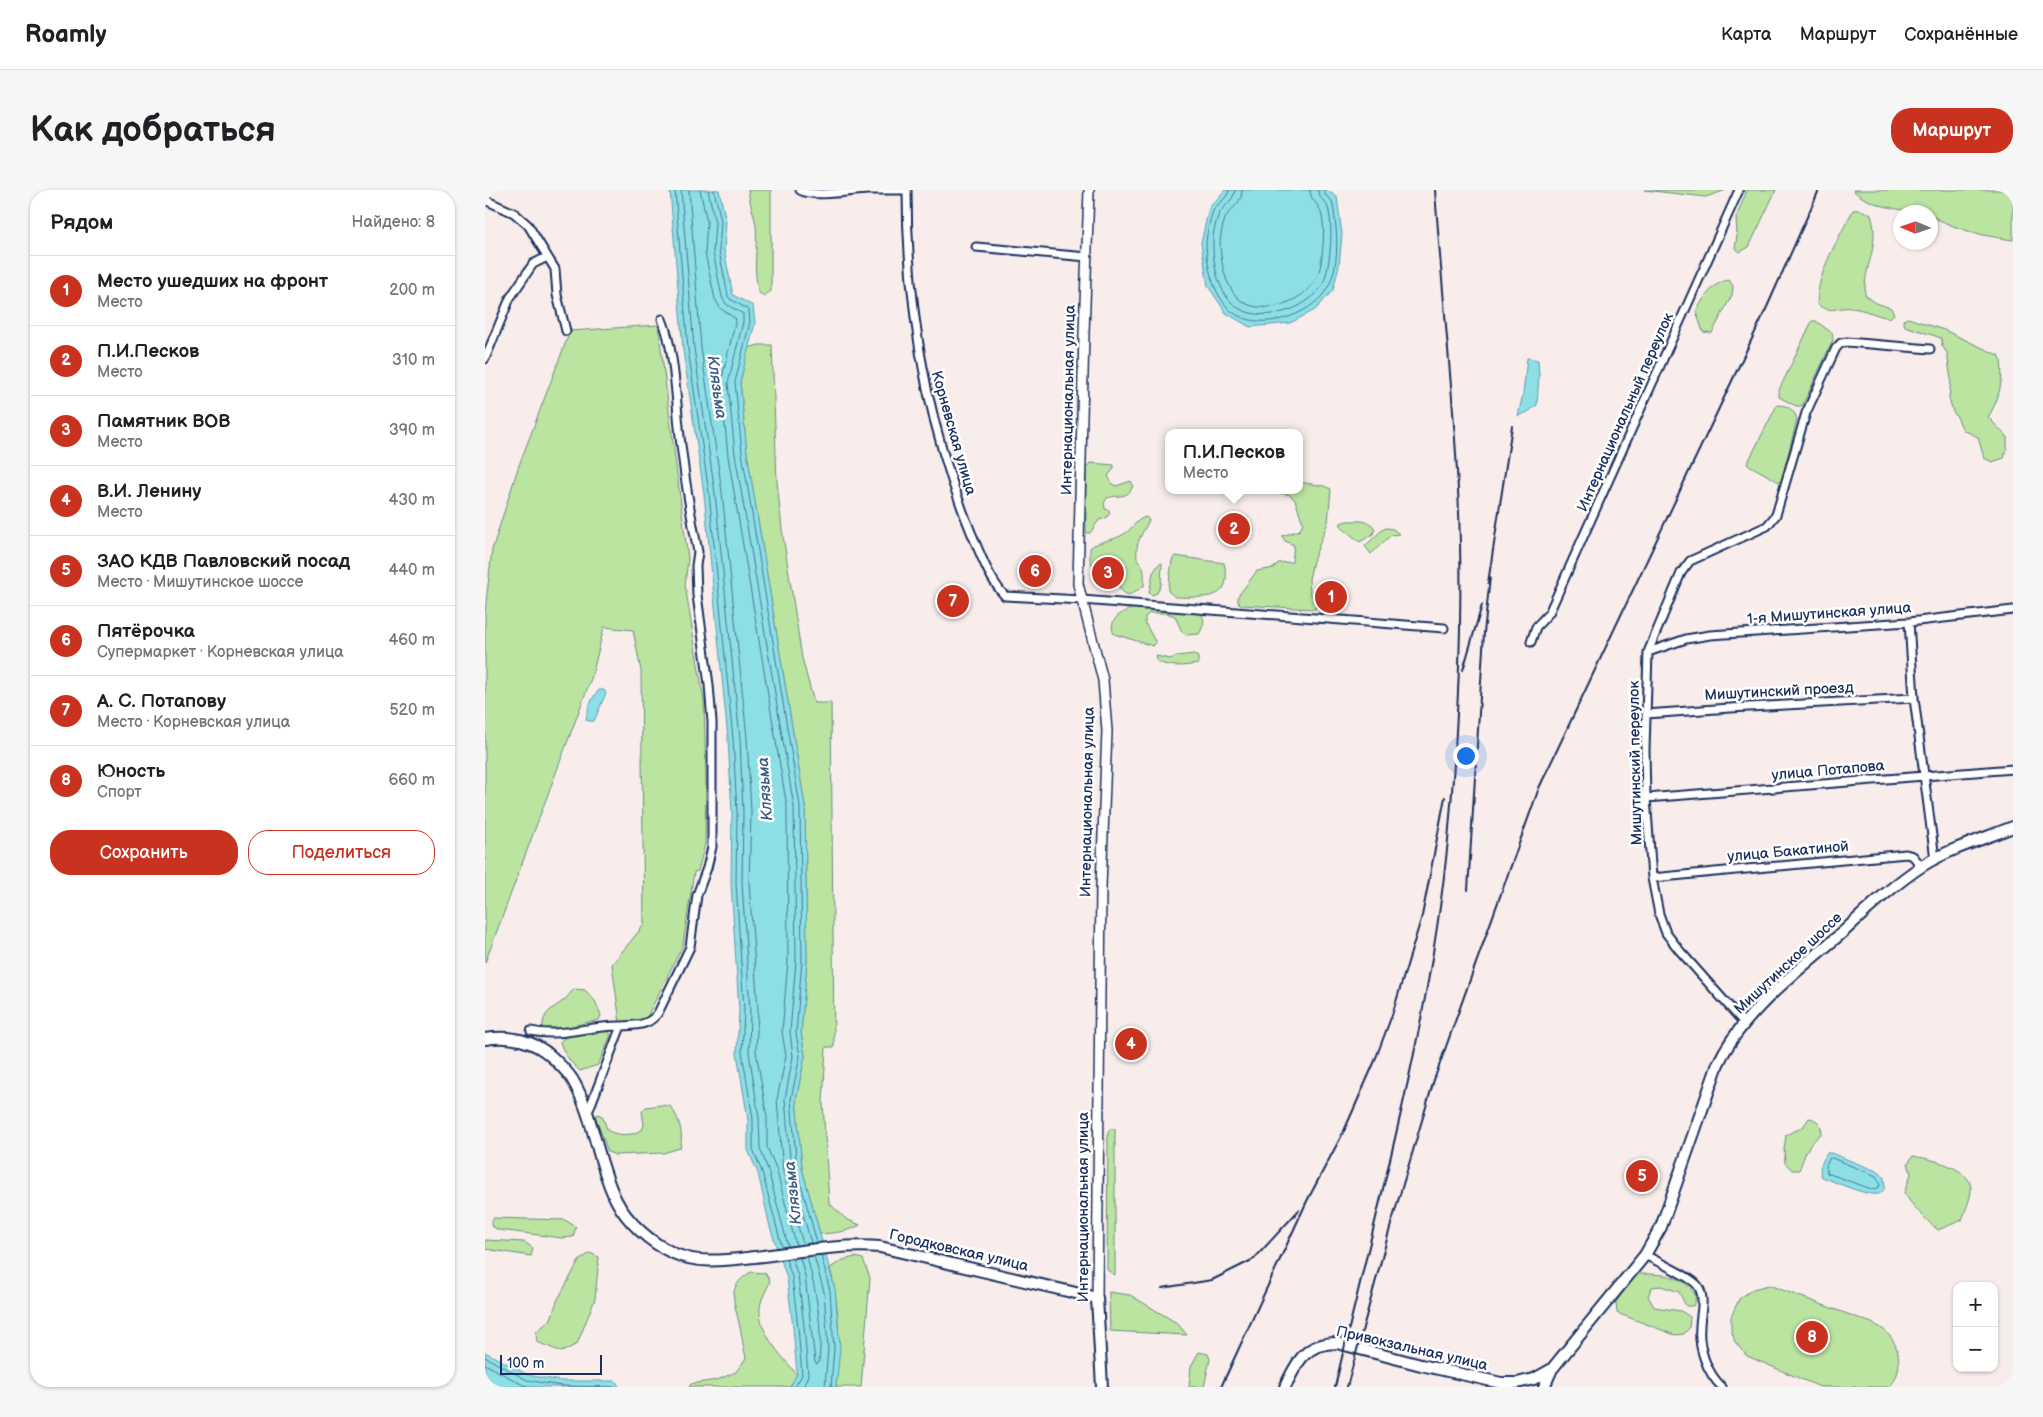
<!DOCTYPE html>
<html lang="ru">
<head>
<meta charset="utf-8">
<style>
	:root { --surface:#fff; --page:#f6f6f6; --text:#202124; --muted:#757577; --line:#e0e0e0; --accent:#c8321e }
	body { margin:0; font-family:"Balsamiq Sans",sans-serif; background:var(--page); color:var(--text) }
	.controls { position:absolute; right:15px; bottom:15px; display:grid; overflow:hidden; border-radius:10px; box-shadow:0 1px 4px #0004 }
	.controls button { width:45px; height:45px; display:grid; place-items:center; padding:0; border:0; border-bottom:1px solid var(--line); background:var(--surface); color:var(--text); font:25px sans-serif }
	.compass { position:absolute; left:1408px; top:15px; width:45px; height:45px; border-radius:50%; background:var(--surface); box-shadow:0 1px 4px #0004; rotate:272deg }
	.scale { position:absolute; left:15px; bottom:12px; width:102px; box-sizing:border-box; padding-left:5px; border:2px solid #1b2f5e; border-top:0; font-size:14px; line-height:18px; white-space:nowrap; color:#1b2f5e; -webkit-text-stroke:4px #fff; paint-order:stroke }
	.you { position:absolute; left:980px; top:565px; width:18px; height:18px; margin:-12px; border:4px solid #fff; border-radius:50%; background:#1a73e8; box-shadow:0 0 0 8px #1a73e833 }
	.badge { display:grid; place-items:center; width:32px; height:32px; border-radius:50%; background:var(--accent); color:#fff; font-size:16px; font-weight:700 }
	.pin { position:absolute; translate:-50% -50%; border:2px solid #fff; box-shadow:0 1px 5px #0006 }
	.popup { position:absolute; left:680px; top:239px; width:138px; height:65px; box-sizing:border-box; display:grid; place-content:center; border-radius:10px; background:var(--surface); filter:drop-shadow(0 1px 4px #0005); font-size:16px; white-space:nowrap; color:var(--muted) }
	.popup b { font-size:19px; color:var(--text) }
	.popup::after { content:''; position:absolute; left:50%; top:100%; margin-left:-10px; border:10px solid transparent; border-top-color:var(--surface) }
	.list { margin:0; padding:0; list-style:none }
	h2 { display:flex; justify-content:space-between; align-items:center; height:65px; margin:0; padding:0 20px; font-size:21px }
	h2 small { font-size:16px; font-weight:400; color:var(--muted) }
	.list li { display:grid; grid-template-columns:32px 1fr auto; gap:15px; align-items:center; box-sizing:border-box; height:70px; padding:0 20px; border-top:1px solid var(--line) }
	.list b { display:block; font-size:19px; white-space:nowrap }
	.list p { margin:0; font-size:16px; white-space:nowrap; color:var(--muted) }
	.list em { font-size:16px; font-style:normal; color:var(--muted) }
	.actions { display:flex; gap:10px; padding:15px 20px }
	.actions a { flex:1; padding:11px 0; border:1px solid var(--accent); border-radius:20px; text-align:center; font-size:18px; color:var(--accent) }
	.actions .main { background:var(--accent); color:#fff }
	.map { position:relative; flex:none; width:1528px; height:1197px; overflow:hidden; border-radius:20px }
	header { display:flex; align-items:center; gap:30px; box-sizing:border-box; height:70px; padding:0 25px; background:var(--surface); border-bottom:1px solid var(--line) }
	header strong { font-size:24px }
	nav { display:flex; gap:28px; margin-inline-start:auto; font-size:18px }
	.intro { display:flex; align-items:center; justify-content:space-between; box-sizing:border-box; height:120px; padding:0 30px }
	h1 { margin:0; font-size:35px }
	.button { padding:12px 22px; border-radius:20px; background:var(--accent); color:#fff; font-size:18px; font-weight:700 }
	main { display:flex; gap:30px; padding:0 30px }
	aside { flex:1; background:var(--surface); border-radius:20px; box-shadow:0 1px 4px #0004 }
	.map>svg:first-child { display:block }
	.green { fill:#bbe4a1; stroke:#6b8a80 }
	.water { fill:#8ddfe6; stroke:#5f99b0 }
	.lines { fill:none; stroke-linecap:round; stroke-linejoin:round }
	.shore { stroke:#497594; stroke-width:1 }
	.minor-casing { stroke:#1b2f5e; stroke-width:11 }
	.tertiary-casing { stroke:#1b2f5e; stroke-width:12 }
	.secondary-casing { stroke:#1b2f5e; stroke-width:14 }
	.minor { stroke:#fff; stroke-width:7 }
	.tertiary { stroke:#fff; stroke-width:9 }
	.secondary { stroke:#fff; stroke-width:10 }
	.rail { stroke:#1b2f5e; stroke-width:2 }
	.labels { text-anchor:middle; stroke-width:5; stroke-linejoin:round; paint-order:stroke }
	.street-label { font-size:15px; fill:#1b2f5e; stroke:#fff }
	.water-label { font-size:16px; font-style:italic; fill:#385b80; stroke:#fff }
</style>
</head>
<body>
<header>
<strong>Roamly</strong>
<nav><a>Карта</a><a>Маршрут</a><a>Сохранённые</a></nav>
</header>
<div class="intro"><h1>Как добраться</h1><a class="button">Маршрут</a></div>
<main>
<aside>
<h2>Рядом<small>Найдено: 8</small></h2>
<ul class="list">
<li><span class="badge">1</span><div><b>Место ушедших на фронт</b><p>Место</p></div><em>200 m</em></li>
<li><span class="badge">2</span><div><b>П.И.Песков</b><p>Место</p></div><em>310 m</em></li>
<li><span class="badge">3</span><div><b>Памятник ВОВ</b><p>Место</p></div><em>390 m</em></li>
<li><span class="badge">4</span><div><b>В.И. Ленину</b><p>Место</p></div><em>430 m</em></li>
<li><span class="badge">5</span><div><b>ЗАО КДВ Павловский посад</b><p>Место · Мишутинское шоссе</p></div><em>440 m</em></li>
<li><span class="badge">6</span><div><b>Пятёрочка</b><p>Супермаркет · Корневская улица</p></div><em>460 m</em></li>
<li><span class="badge">7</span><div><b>А. С. Потапову</b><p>Место · Корневская улица</p></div><em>520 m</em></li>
<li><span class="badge">8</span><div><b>Юность</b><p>Спорт</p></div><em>660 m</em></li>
</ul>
<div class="actions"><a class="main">Сохранить</a><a>Поделиться</a></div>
</aside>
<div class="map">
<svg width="1528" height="1197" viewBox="0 0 1528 1197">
	<rect width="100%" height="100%" fill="#f8edea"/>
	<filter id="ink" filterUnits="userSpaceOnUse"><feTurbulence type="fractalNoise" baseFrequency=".02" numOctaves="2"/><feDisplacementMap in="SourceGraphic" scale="10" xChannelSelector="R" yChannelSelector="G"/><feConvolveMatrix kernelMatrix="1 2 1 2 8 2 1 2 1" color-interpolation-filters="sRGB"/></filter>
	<g filter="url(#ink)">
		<!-- green -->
		<path class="green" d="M263 0H286V101L279 106 274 103C267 77 273 60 271 35 269 23 264 12 263 0Z
			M1159 0H1241L1221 7Z
			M1262 0H1291L1264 57 1255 62 1250 58 1252 46 1251 28Z
			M1368 0H1528V50C1494 45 1476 41 1446 26V22C1423 22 1384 17 1368 0Z
			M1368 20H1376L1386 25C1396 56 1378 76 1380 105L1391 113 1406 118 1409 124 1405 128C1392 126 1379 119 1366 118 1352 116 1345 125 1332 114 1333 80 1353 50 1368 20Z
			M1244 90 1248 96 1247 105 1227 143 1218 142 1211 121C1219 108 1228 92 1244 90Z
			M1423 128 1459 140 1515 166C1520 186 1514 211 1503 227L1522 247V259L1519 268 1507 272 1499 268 1493 247 1478 240 1472 227 1468 222 1464 208 1466 190 1462 163 1457 156 1456 148 1420 136 1418 130Z
			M1327 131H1331L1347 143 1348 150 1317 216H1311L1294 207V200Z
			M173 135 203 369 200 395 219 511 221 591 220 654 213 681 209 682 198 755 161 829 135 833 127 774 159 735 156 481 148 440 119 437 107 486 0 773V422L7 360 33 278 85 141Z
			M274 155H287L292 292 297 339 317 468 329 513H346L349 857H341L338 913 344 1013 361 1029 375 1035C363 1042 349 1043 335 1044L317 978 311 909 320 866 316 843 322 771 320 616 262 263 255 192 263 158Z
			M1292 215C1302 215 1309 219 1312 229L1296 293 1262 274Z
			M605 273 629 275V278L623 286 627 294 631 296 646 291 648 295C643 310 634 304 622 308L619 313 620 319 624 320 625 323 621 328 614 330 605 343H601V278Z
			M814 292 839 296 846 299 843 332 828 371 824 389 825 403 834 412 833 417 829 419 756 415 753 412V406L772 381 789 378 793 373 807 372 809 355 800 351 797 346 815 340 818 333 810 310 805 305 780 300H814Z
			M661 327 664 330C657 345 650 351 652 369 661 377 659 385 659 396L644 405C632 402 633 389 627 380L608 376 605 370V358C614 350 629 351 639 344 648 339 651 329 661 327Z
			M862 331C872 331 885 329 890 339L888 344 875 352 856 337V333Z
			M901 338 908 339 914 344 906 345 886 364 880 356 896 341Z
			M690 366 739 373C750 413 717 407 690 407L683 401 687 370Z
			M677 373 676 395 672 403 667 405 664 403 668 383 673 375Z
			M650 418H672L716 423C721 431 718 437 714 444L701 445 697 442 690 426 681 423H665L660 427V433L671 453 668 456 629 444C622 430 637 421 650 418Z
			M709 464 713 467V474C700 476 683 478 672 471L671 466 685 469 692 466Z
			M89 799 100 800 110 811 116 825 114 830 63 841 58 838C57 823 67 819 78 811 82 808 85 803 89 799Z
			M123 840 126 845 113 875 95 881C86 873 78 863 75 852 84 840 109 841 123 840Z
			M176 915 185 916C194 927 199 944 195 958L178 963 130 965 123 962 110 926 113 924 117 926 123 941C135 946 146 946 157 940L159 935 157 921 161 917Z
			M1324 928C1333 929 1336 935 1337 943 1320 958 1322 961 1314 980H1307L1300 973 1299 959 1301 945 1318 937Z
			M625 939H630V1085L622 1080 623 941Z
			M1428 966C1445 969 1486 977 1486 999 1486 1008 1480 1021 1477 1030L1453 1040C1439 1028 1429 1018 1419 1003L1426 984 1423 973Z
			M8 1028 80 1030 91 1037 88 1047 77 1048 14 1040 6 1036Z
			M0 1050 39 1052 48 1058 46 1066 0 1059Z
			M105 1063 114 1067 110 1109 92 1154 77 1162 52 1152 51 1142 66 1129 72 1111 89 1080 94 1071Z
			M370 1067 378 1069 385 1088 376 1197H351C355 1157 355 1117 345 1078L358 1070Z
			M266 1082 280 1083 285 1091C283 1098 278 1105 276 1112 269 1140 297 1165 312 1185L305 1197H204L206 1194 232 1190 251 1182 261 1168C258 1156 257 1145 254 1133 249 1110 241 1097 266 1082Z
			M1151 1084C1171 1084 1193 1083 1206 1099 1211 1105 1212 1109 1208 1116H1201L1194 1102 1176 1096 1167 1097 1163 1106 1169 1117 1196 1121 1205 1127 1204 1138 1199 1144 1190 1145 1132 1123 1131 1112Z
			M1284 1095 1387 1133C1392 1136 1398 1138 1401 1142 1416 1155 1419 1183 1404 1197H1335L1262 1166 1250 1152 1246 1139V1127L1254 1109 1268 1099Z
			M624 1102 645 1105 692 1133 702 1145 625 1141Z
			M714 1162 723 1164 725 1169 719 1197H704L706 1176Z"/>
		<!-- water -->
		<path class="water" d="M185 0H234L241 31 239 60 248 105 268 116 270 133 255 192 262 263 320 616 322 771 316 843 320 866 311 909 317 978 350 1099 355 1158 351 1197H305L312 1184 308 1137 302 1088 285 1037 273 983 263 960V930L252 863 254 820 246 693 247 622 243 549 219 304 198 160Z
			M740 0H841L852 7 857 44 854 76 848 100 830 120 805 133 765 137 741 123 723 96 716 53 724 18Z
			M1042 168 1053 170 1054 185 1052 215 1043 222 1033 226 1038 204Z
			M114 500H119L121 503 109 531H104L101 530C102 519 107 507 114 500Z
			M1342 963H1346L1394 982 1399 988 1400 996C1400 998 1397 1002 1396 1003 1387 1009 1348 991 1337 987 1332 979 1338 971 1342 963Z
			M0 1162 43 1185 76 1191H131L134 1197H0Z"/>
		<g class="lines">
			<!-- shore -->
			<path class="shore" d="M190 0 203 159 224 303 248 549 252 622 251 693 259 820 257 862 268 929V959L277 982 297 1057
				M196 0 209 158 230 303 255 549 258 622 257 692 265 820 264 862 274 928 275 958 283 980 303 1056
				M204 0 216 158 237 302 262 548 266 622 264 692 273 820 271 861 282 927V957L291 978 311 1055
				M215 0 222 32 220 63 230 109 236 119 251 129 236 193 243 266 302 617 303 771 297 842 301 866 292 909 298 982 318 1054
				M223 0 230 32 228 62 237 107 241 114 258 124V132L243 193 250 264 309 617 311 771 305 842 308 866 300 909 306 980 326 1053
				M229 0 236 31 234 61 243 106 245 109 264 120 265 132 250 192 257 263 315 616 317 771 311 843 315 866 306 909 312 979 332 1053
				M744 0C743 9 732 13 728 21 725 29 721 46 721 55 722 77 728 102 743 118 769 145 827 127 843 97 856 73 852 36 847 11L840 5 839 0
				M750 0C749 10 741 14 736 21 731 28 727 46 728 54 728 74 733 100 748 114 772 136 823 121 838 94 840 89 842 81 843 76 846 60 848 30 842 15 839 9 833 9 833 0
				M757 0C757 12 749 16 742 25 738 31 735 47 735 55 736 73 740 95 753 108 773 128 817 113 830 91 833 87 835 78 836 73 838 59 841 33 835 20 832 12 825 10 825 0
				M1347 968 1391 986 1394 991 1395 996 1389 1000 1342 983 1341 976 1344 969Z
				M336 1065 345 1101 349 1158 346 1197
				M329 1066 339 1102 343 1158 340 1197
				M315 1067 320 1086 330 1172 332 1174 334 1172C338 1136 331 1101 322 1067
				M307 1068 313 1086 319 1136 323 1185 318 1197
				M301 1069 307 1087 313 1137 317 1185 310 1197
				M0 1167 42 1190 76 1196 128 1197
				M0 1174 38 1195 46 1197"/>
			<!-- minor casing -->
			<g class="minor-casing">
				<path id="minor" d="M315 0C327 8 366 1 382 0 395 0 409 0 422 0
					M422 0C422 118 441 232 486 342 495 363 504 389 520 406L597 410 959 438
					M0 10 29 23 43 35 70 79 72 105 81 141
					M491 57 602 67
					M0 169 25 108 48 74 62 67
					M1424 432 1429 508 1450 669
					M1046 452 1051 437 1064 423 1254 0
					M1163 462 1201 449 1225 445 1424 432 1528 420
					M1161 524 1245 518 1429 508
					M1161 608 1528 579
					M1167 688 1421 664 1428 666 1437 677
					M1259 833 1195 761 1181 743 1174 724 1167 688 1161 608 1160 560 1163 462 1196 383 1205 371 1282 336 1291 325 1321 223 1351 158 1356 153 1362 152 1445 159
					M46 841C76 848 105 835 136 836
					M102 925 136 836C152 835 163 836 173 823L205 757 212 705 222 678 227 657V532L224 495 212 405 211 376 213 362C206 327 200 290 196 255 191 218 191 163 177 129
					M1160 1065C1171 1071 1207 1087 1213 1096 1221 1109 1215 1124 1215 1137 1213 1158 1222 1183 1237 1197"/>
			</g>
			<!-- tertiary casing -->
			<g class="tertiary-casing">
				<path id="tertiary" d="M604 0 599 143 593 394 618 490 622 541 616 697 612 1108"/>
			</g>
			<!-- secondary casing -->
			<g class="secondary-casing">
				<path id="secondary" d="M0 849C24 845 49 850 67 867 74 874 82 881 87 889 109 925 112 973 131 1010 142 1032 166 1053 188 1063 214 1075 243 1070 270 1067 311 1062 354 1054 395 1057L612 1108 617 1197
					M800 1197C812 1171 821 1153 852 1153L936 1175 1016 1193H1032L1049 1189 1067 1179
					M1059 1197 1067 1179 1160 1065 1176 1037 1233 874C1257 822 1315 779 1358 742 1383 719 1408 695 1437 676 1464 659 1498 649 1528 637"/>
			</g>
			<!-- minor -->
			<use href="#minor" class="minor"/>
			<!-- tertiary -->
			<use href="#tertiary" class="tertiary"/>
			<!-- secondary -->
			<use href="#secondary" class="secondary"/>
			<!-- rail -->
			<path class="rail" d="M1003 393 1027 236
				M978 480 997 415
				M983 700 999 443 1005 387
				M677 1098 727 1090 769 1069 814 1020
				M736 1197 822 1011 859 941 889 873 907 825 937 726 960 607
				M850 1197C892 1016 945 835 963 650 972 551 977 451 975 352 972 234 958 117 950 0
				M862 1197 905 1038 949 890 1054 598 1282 117 1334 0"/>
		</g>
	</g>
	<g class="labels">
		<!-- street labels -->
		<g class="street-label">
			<text transform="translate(583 210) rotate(-89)" y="5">Интернациональная улица</text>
			<text transform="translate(1140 222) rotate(-66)" y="5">Интернациональный переулок</text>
			<text transform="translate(469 243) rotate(74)" y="5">Корневская улица</text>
			<text transform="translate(1344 423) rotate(-4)" y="5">1-я Мишутинская улица</text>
			<text transform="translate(1294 501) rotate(-3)" y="5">Мишутинский проезд</text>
			<text transform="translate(1150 573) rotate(-91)" y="5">Мишутинский переулок</text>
			<text transform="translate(1343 580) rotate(-5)" y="5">улица Потапова</text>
			<text transform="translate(602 612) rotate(-89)" y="5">Интернациональная улица</text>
			<text transform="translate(1303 661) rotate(-5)" y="5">улица Бакатиной</text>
			<text transform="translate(1303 773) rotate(-43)" y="5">Мишутинское шоссе</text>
			<text transform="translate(598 1017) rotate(-90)" y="5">Интернациональная улица</text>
			<text transform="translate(474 1060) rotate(13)" y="5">Городковская улица</text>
			<text transform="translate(927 1158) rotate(13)" y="5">Привокзальная улица</text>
		</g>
		<!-- water labels -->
		<g class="water-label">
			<text transform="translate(233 197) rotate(82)" y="6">Клязьма</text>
			<text transform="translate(279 599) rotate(-94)" y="6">Клязьма</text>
			<text transform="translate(307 1003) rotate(-96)" y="6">Клязьма</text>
		</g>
	</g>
</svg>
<div class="controls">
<button>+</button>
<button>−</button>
</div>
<svg class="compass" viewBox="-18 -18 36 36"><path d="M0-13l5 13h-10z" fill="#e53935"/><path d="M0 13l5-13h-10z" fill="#757577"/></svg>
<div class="scale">100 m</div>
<div class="you"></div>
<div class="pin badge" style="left:846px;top:407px">1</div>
<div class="pin badge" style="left:749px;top:339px">2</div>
<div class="popup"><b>П.И.Песков</b>Место</div>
<div class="pin badge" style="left:623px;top:383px">3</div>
<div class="pin badge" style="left:646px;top:854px">4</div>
<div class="pin badge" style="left:1157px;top:986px">5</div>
<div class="pin badge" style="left:550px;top:381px">6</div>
<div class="pin badge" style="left:468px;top:411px">7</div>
<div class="pin badge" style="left:1327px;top:1147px">8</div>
</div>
</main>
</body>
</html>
